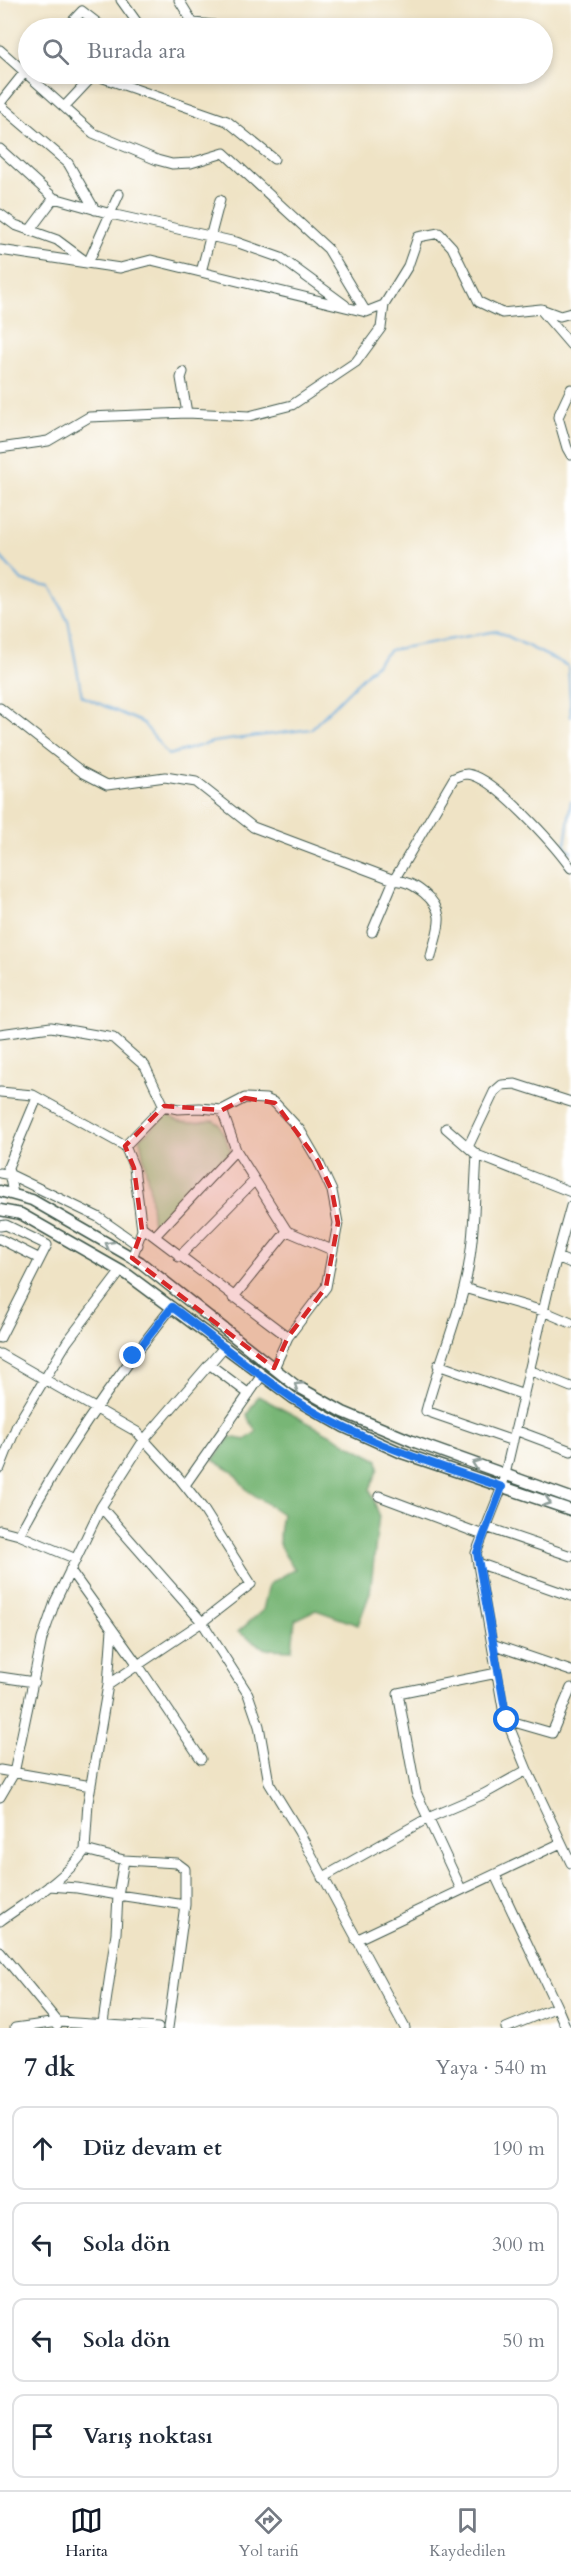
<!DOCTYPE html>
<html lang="tr">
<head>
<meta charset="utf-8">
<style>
	:root { --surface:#fff; --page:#f2f2f3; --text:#1f2937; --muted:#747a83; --line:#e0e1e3; --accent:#111827 }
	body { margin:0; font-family:Cardo,serif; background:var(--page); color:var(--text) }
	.stop { position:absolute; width:18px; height:18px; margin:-14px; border:4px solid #1a73e8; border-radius:50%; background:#fff }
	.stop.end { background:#1a73e8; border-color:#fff; box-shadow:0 2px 6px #0008 }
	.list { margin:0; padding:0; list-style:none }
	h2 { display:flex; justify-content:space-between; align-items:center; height:78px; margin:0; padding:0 24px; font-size:26px }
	h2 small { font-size:20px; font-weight:400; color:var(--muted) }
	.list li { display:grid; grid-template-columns:39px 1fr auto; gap:18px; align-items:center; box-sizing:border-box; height:84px; margin:0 12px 12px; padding:0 12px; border:2px solid var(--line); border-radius:12px }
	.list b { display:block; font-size:22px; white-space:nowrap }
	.list em { font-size:20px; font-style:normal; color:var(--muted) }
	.icon { flex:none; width:33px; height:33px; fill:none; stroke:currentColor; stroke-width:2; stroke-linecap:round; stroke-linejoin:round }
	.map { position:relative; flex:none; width:571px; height:2028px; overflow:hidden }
	.search { position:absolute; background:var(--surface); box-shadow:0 3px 9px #0003; left:18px; right:18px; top:18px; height:66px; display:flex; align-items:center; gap:15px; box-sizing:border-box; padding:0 21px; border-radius:33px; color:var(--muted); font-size:22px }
	.sheet { height:462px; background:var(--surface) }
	nav { display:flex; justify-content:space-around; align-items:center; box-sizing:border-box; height:84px; border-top:2px solid var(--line); background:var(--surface); font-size:16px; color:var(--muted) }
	nav a { display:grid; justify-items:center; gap:3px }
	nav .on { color:var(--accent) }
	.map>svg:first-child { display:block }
	.green { fill:#95d48a; stroke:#5a885f; stroke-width:1.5 }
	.forest { fill:#78b676; stroke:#4c7a55; stroke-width:1.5 }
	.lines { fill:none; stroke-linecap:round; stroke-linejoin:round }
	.stream { stroke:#62a5d7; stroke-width:2 }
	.minor-casing { stroke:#3e564a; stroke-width:11 }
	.major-casing { stroke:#3e564a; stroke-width:13 }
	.minor { stroke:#fff; stroke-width:9 }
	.major { stroke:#fff; stroke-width:10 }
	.oneway { stroke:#8f9e9a }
	.route { stroke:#1a73e8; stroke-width:8 }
	.marked { fill:#d62828; fill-opacity:0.2; stroke:#d62828; stroke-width:4.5; stroke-dasharray:12 8; stroke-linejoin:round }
</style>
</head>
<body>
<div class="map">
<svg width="571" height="2028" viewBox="0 0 571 2028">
	<rect width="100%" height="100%" fill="#fff"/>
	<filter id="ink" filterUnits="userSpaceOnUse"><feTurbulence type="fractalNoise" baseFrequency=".0167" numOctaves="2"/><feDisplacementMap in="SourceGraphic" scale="12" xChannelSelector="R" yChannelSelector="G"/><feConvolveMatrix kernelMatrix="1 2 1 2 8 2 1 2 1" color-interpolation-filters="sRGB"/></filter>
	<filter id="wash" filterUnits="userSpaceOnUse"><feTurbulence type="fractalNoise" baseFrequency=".008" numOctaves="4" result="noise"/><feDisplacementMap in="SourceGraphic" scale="24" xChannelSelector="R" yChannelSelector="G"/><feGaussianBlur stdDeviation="1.35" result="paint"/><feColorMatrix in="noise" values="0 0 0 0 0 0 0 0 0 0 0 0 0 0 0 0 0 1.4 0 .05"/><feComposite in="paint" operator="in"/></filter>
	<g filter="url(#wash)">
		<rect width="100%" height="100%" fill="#efe3c5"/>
		<!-- green -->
		<path class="green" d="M167 1114C181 1126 196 1123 213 1120L219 1124 231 1151 159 1226 153 1227 150 1191 140 1139Z"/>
		<!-- forest -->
		<path class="forest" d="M258 1396 378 1460 379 1468 370 1489 379 1515 370 1593 358 1625 316 1610 295 1620 292 1650 266 1649 238 1632 263 1610 269 1584 295 1569C277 1546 277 1543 282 1514L247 1490 233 1472 213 1460 230 1437 245 1440 256 1432 247 1415Z"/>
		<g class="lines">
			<!-- stream -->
			<path class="stream" d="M0 556 22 581 50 586 68 620 82 696 143 723 168 755 213 742 311 729 390 650 497 631 568 666 571 717
				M571 801 565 846 571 852"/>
		</g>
	</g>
	<g filter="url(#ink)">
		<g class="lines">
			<!-- minor casing -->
			<g class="minor-casing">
				<path id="minor" d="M121 0 141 28
					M179 0 193 23 186 28
					M193 23 214 25 216 28
					M66 28 82 11 104 28
					M0 50 93 133 157 160 172 164 191 163 224 153 328 249 366 312
					M92 74 227 121 274 159
					M122 85 130 74
					M0 103 28 68
					M0 105 68 163 95 210
					M64 107 94 75
					M0 149 54 198 111 214 236 242 281 258 345 305
					M0 214 15 225 57 240 88 263 119 194
					M30 230 54 198
					M0 250 120 268 151 260 366 312 384 305
					M201 272 220 200
					M541 310 571 345
					M183 372 181 378 187 413
					M571 389 558 417 567 448 571 455
					M0 448 48 441 89 417 187 413 249 416 292 405 356 362 381 328 384 305 408 266 418 237 439 233 452 247 479 302 502 313 541 309 560 316 571 313
					M0 708 82 772 107 785 165 777 196 782 253 827 394 880C406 881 414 885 424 893 449 914 437 929 431 957
					M372 932 394 880 454 778C457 777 463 774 467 774 493 775 556 847 571 868
					M0 1034 51 1027 113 1038 145 1066 164 1106 178 1109 200 1108 222 1110 245 1098 266 1099 275 1103 300 1130 318 1161 332 1191 338 1223 326 1287 288 1337 274 1368
					M0 1092 33 1095 125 1146 134 1168 142 1230 132 1258
					M222 1110 236 1150 287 1231 332 1250
					M446 1128 477 1155 571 1192
					M125 1146 164 1106
					M468 1147 494 1092 502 1085 515 1084 571 1102
					M477 1155C474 1199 475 1245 464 1288 454 1329 437 1369 426 1411L513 1441
					M0 1173 11 1175 98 1217 138 1245
					M13 1194 8 1167 37 1098
					M571 1206 550 1282 502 1487 476 1553 504 1714 527 1770 571 1863
					M0 1226 6 1225 47 1245 0 1338
					M142 1227 288 1337
					M155 1236 236 1150
					M0 1239 40 1259
					M179 1257 255 1180
					M557 1257 571 1263
					M464 1288 543 1311 571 1323
					M233 1298 287 1231
					M0 1354 137 1432 179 1478 202 1507 251 1584 202 1622 108 1685
					M209 1364 249 1394
					M438 1365 524 1395
					M529 1370 571 1387
					M515 1430 571 1451
					M0 1468 17 1425 67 1342 121 1271
					M185 1485 262 1375
					M379 1496 483 1535
					M101 1507 202 1622 248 1694 259 1726 269 1783 299 1832 405 2028
					M486 1527 571 1556
					M0 1530 19 1535 76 1559
					M19 1535C62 1453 114 1379 172 1307
					M478 1563 571 1596
					M70 1570 138 1665 201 1759
					M112 1629 108 1685 88 1802 85 1850 124 1860 118 1895 185 1905 168 2028
					M492 1644 571 1671
					M0 1677 34 1682
					M507 1720 552 1733 571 1688
					M0 1770 91 1786
					M0 1797 14 1773 42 1639 55 1602 101 1507 144 1440 225 1346
					M124 1860 177 1863 185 1869V1905
					M495 1875 557 2007
					M322 1878 428 1818 484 1794 527 1770
					M49 1886 77 1888 118 1895 116 1933 103 2023
					M461 1889 416 1792 398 1693 497 1673
					M0 1921C29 1900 65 1880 85 1850
					M356 1940 561 1843
					M0 1952 58 2022 57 2026
					M15 2028 58 2022 158 2028
					M506 2028 557 2007 566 2028"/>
			</g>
			<!-- major casing -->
			<g class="major-casing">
				<path id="major" d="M0 1191 32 1200 140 1262 295 1385 343 1412 412 1441 571 1498
					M0 1210 21 1214 128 1275 293 1398 344 1427 402 1453 571 1510"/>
			</g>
			<!-- minor -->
			<use href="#minor" class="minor"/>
			<!-- major -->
			<use href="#major" class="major"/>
		</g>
		<!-- one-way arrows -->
		<defs><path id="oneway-chevron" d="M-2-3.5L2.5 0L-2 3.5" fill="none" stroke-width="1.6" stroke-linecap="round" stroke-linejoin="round" transform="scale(1.5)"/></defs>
		<g class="oneway">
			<use href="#oneway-chevron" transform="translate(109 1245) rotate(-150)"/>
			<use href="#oneway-chevron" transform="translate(298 1386) rotate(-147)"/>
			<use href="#oneway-chevron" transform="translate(476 1464) rotate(-160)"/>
			<use href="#oneway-chevron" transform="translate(547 1502) rotate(19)"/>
		</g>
	</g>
	<g class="lines" filter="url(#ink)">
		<!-- route -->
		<path class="route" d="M133 1356 172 1307C212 1337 251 1370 292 1398 355 1440 431 1463 502 1487L477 1553 507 1720"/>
	</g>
	<!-- marked area -->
	<path class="marked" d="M245 1098 275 1103 318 1161 332 1191 338 1223 326 1287 288 1337 274 1368 132 1258 142 1230 134 1168 125 1146 164 1106 222 1110Z"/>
</svg>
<div class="stop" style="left:507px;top:1720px"></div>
<div class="stop end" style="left:133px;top:1356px"></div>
<div class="search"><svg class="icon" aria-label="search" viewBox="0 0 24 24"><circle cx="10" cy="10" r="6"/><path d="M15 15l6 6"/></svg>Burada ara</div>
</div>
<section class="sheet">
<h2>7 dk<small>Yaya · 540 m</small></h2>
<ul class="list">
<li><svg class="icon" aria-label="ahead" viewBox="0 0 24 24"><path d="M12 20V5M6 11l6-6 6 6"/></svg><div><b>Düz devam et</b></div><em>190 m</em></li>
<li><svg class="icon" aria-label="left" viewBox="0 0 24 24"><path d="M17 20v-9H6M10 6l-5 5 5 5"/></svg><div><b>Sola dön</b></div><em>300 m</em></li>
<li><svg class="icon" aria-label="left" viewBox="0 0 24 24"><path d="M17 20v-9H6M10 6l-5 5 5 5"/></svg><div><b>Sola dön</b></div><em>50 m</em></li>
<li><svg class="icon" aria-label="arrive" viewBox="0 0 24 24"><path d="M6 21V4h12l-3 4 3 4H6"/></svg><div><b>Varış noktası</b></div></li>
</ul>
</section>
<nav>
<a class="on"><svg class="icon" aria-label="map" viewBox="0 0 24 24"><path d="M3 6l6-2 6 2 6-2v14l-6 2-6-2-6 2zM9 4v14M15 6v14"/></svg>Harita</a>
<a><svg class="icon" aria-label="directions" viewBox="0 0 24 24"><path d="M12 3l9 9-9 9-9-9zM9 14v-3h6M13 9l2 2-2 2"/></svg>Yol tarifi</a>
<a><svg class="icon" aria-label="saved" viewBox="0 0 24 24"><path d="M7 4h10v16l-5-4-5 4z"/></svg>Kaydedilen</a>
</nav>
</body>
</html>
